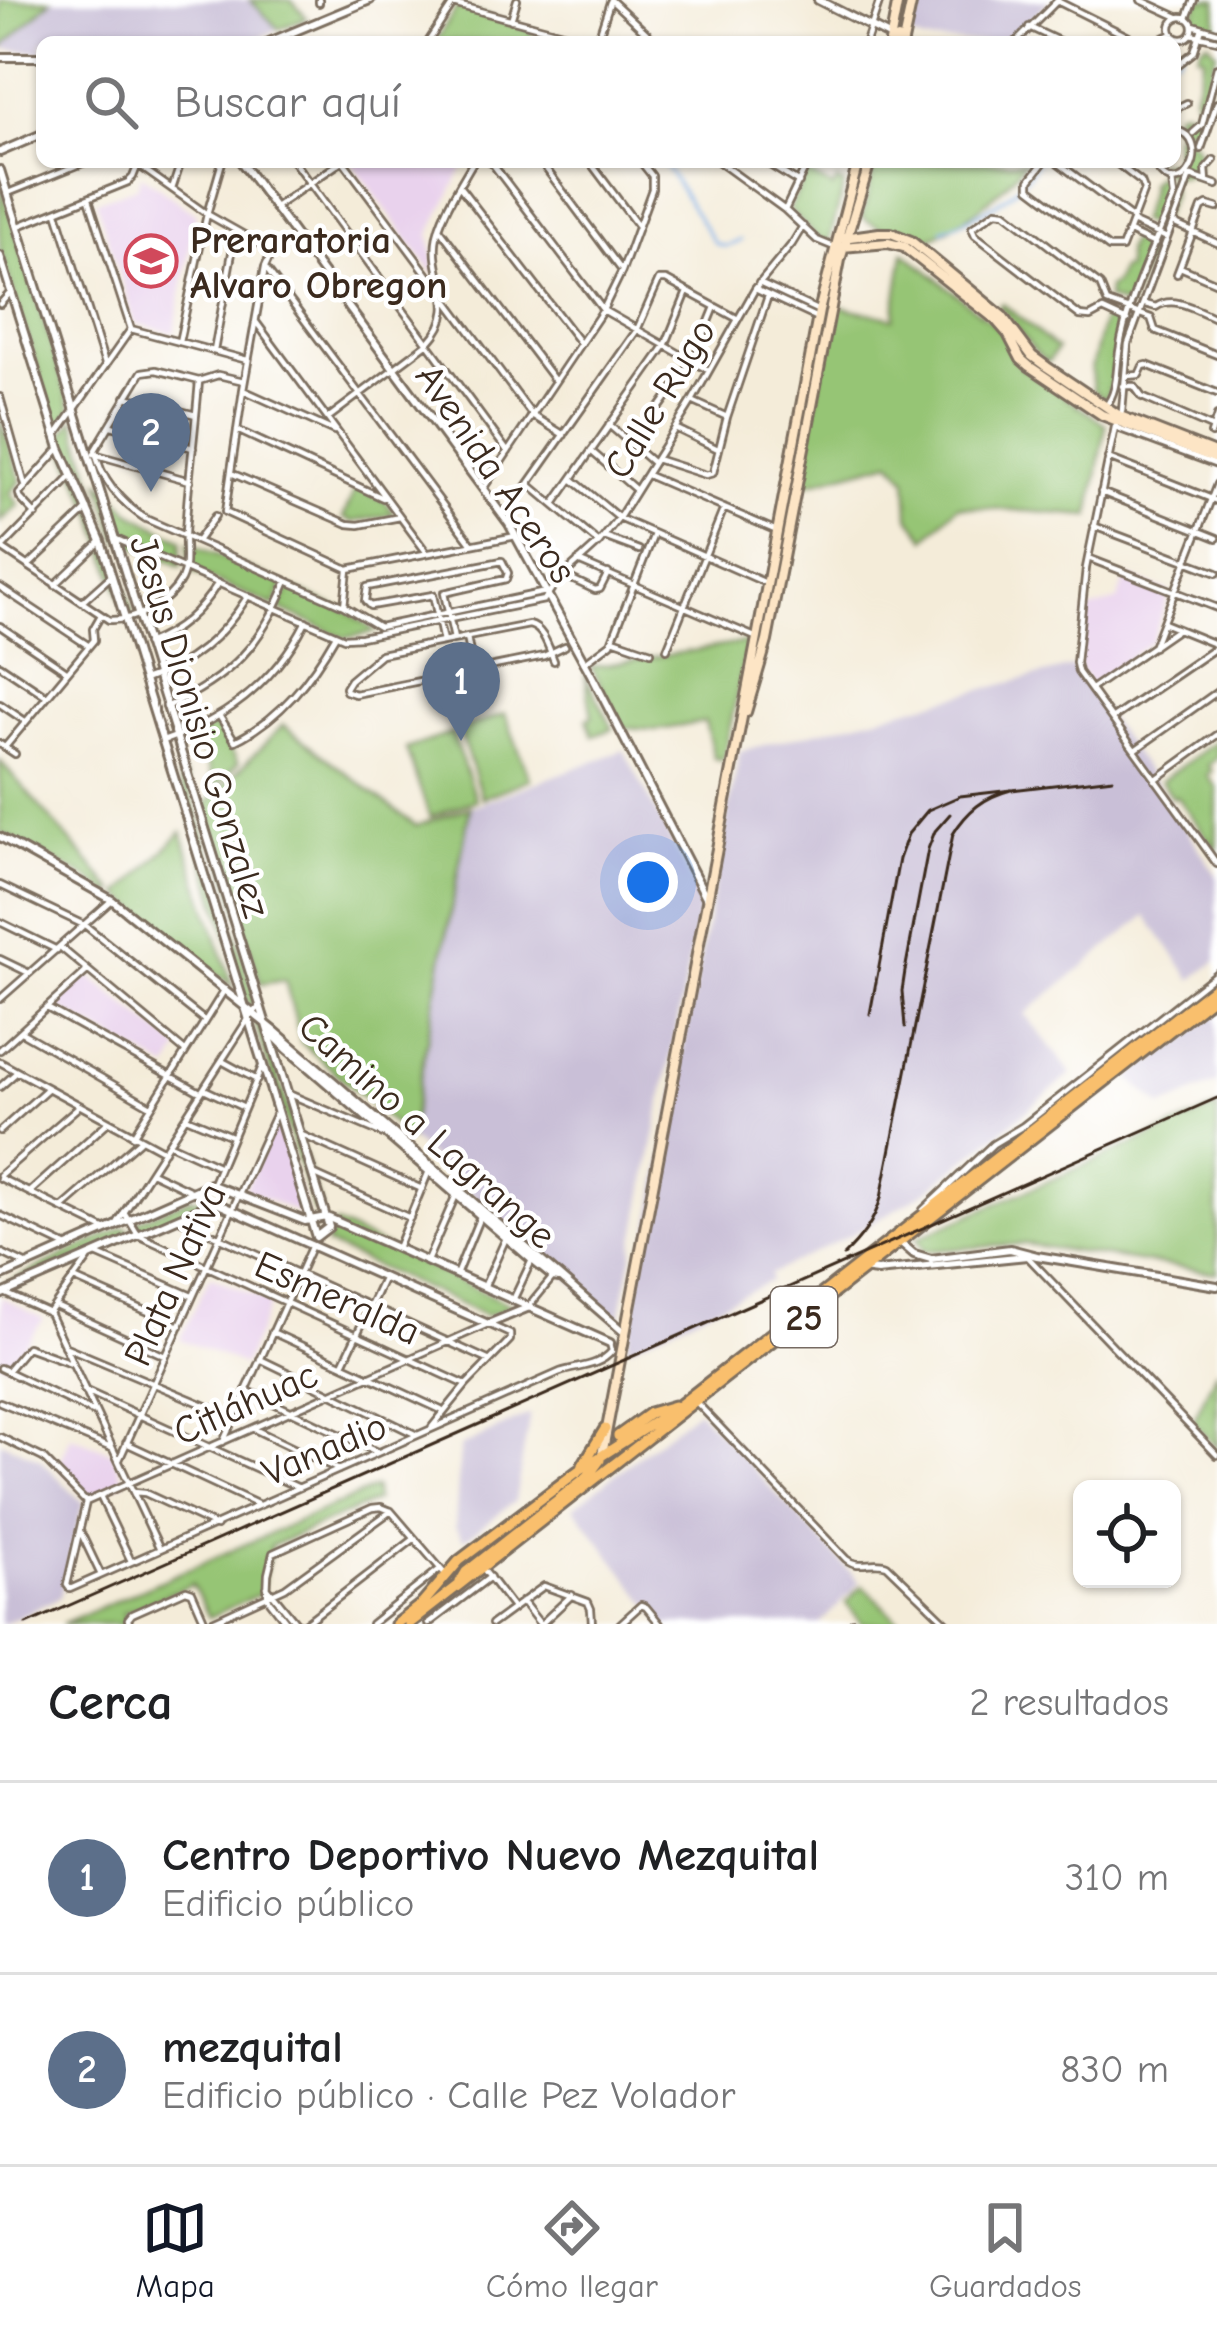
<!DOCTYPE html>
<html lang="es">
<head>
<meta charset="utf-8">
<style>
	:root { --surface:#fff; --page:#f2f2f2; --text:#202124; --muted:#757577; --line:#e0e0e0; --accent:#111827 }
	body { margin:0; font-family:"Comic Neue",sans-serif; background:var(--page); color:var(--text) }
	.controls { position:absolute; right:36px; bottom:36px; display:grid; overflow:hidden; border-radius:18px; box-shadow:0 3px 9px #0004 }
	.controls button { width:108px; height:108px; display:grid; place-items:center; padding:0; border:0; border-bottom:3px solid var(--line); background:var(--surface); color:var(--text); font:60px sans-serif }
	.you { position:absolute; left:648px; top:882px; width:42px; height:42px; margin:-30px; border:9px solid #fff; border-radius:50%; background:#1a73e8; box-shadow:0 0 0 18px #1a73e833 }
	.badge { display:grid; place-items:center; width:78px; height:78px; border-radius:50%; background:var(--accent); color:#fff; font-size:39px; font-weight:700 }
	.pin { position:absolute; translate:-50% -99px; filter:drop-shadow(0 3px 6px #0008) }
	.pin::after { content:''; position:absolute; top:63px; width:42px; height:36px; background:inherit; clip-path:polygon(0 0,100% 0,50% 100%) }
	.list { margin:0; padding:0; list-style:none }
	h2 { display:flex; justify-content:space-between; align-items:center; height:156px; margin:0; padding:0 48px; font-size:51px }
	h2 small { font-size:39px; font-weight:400; color:var(--muted) }
	.list li { display:grid; grid-template-columns:78px 1fr auto; gap:36px; align-items:center; box-sizing:border-box; height:192px; padding:0 48px; border-top:3px solid var(--line) }
	.list b { display:block; font-size:45px; white-space:nowrap }
	.list p { margin:0; font-size:39px; white-space:nowrap; color:var(--muted) }
	.list em { font-size:39px; font-style:normal; color:var(--muted) }
	.icon { flex:none; width:66px; height:66px; fill:none; stroke:currentColor; stroke-width:2; stroke-linecap:round; stroke-linejoin:round }
	.map { position:relative; flex:none; width:1217px; height:1624px; overflow:hidden }
	.search { position:absolute; background:var(--surface); box-shadow:0 3px 9px #0004; left:36px; right:36px; top:36px; height:132px; display:flex; align-items:center; gap:30px; box-sizing:border-box; padding:0 42px; border-radius:18px; color:var(--muted); font-size:45px }
	.sheet { height:540px; background:var(--surface) }
	nav { display:flex; justify-content:space-around; align-items:center; box-sizing:border-box; height:168px; border-top:3px solid var(--line); background:var(--surface); font-size:33px; color:var(--muted) }
	nav a { display:grid; justify-items:center; gap:6px }
	nav .on { color:var(--accent) }
	.map>svg:first-child { display:block }
	.built { fill:#e9d2ed }
	.industrial { fill:#c9bfd7 }
	.green { fill:#96c574; stroke:#687849; stroke-width:3 }
	.lines { fill:none; stroke-linecap:round; stroke-linejoin:round }
	.stream { stroke:#79ade6; stroke-width:3 }
	.minor-casing { stroke:#7c6e5f; stroke-width:10 }
	.tertiary-casing { stroke:#7c6e5f; stroke-width:12 }
	.secondary-casing { stroke:#7c6e5f; stroke-width:14 }
	.primary-casing { stroke:#7c6e5f; stroke-width:15 }
	.minor { stroke:#fff; stroke-width:4.5 }
	.tertiary { stroke:#fff; stroke-width:6 }
	.secondary { stroke:#fde5c5; stroke-width:8 }
	.primary { stroke:#f9bf6d; stroke-width:9 }
	.rail { stroke:#3b2a1e; stroke-width:3 }
	.labels { text-anchor:middle; stroke-width:9; stroke-linejoin:round; paint-order:stroke }
	.shield { fill:#fff; stroke:#766a62; stroke-width:3 }
	.shield-label { font-size:36px; font-weight:bold; fill:#3b2a1e }
	.poi-label { font-size:39px; font-weight:bold; fill:#3b2a1e; stroke:#fff; text-anchor:start }
	.street-label { font-size:39px; fill:#3b2a1e; stroke:#fff }
</style>
</head>
<body>
<div class="map">
<svg width="1217" height="1624" viewBox="0 0 1217 1624">
	<rect width="100%" height="100%" fill="#fff"/>
	<filter id="ink" filterUnits="userSpaceOnUse"><feTurbulence type="fractalNoise" baseFrequency=".00833" numOctaves="2"/><feDisplacementMap in="SourceGraphic" scale="24" xChannelSelector="R" yChannelSelector="G"/><feConvolveMatrix kernelMatrix="1 2 1 2 8 2 1 2 1" color-interpolation-filters="sRGB"/></filter>
	<filter id="wash" filterUnits="userSpaceOnUse"><feTurbulence type="fractalNoise" baseFrequency=".004" numOctaves="4" result="noise"/><feDisplacementMap in="SourceGraphic" scale="48" xChannelSelector="R" yChannelSelector="G"/><feGaussianBlur stdDeviation="2.7" result="paint"/><feColorMatrix in="noise" values="0 0 0 0 0 0 0 0 0 0 0 0 0 0 0 0 0 1.4 0 .05"/><feComposite in="paint" operator="in"/></filter>
	<g filter="url(#wash)">
		<rect width="100%" height="100%" fill="#f4ecd9"/>
		<!-- built -->
		<path class="built" d="M351 162H466L430 234 435 276Z
			M141 175 196 214 174 333 135 323 96 201 137 187Z
			M1127 576 1170 592 1151 642 1091 685 1079 668 1085 611 1118 600Z
			M87 974 180 1049 169 1069 54 1005Z
			M276 1121 307 1217 245 1190Z
			M210 1276 271 1303 243 1365 180 1339Z
			M1 1297 44 1319 8 1366 0 1363Z
			M71 1436 112 1452 125 1482 89 1498 58 1467Z"/>
		<!-- industrial -->
		<path class="industrial" d="M51 0H250L279 29 248 42H42V52L1 49Z
			M915 0H1049L1012 42H924L910 37Z
			M1072 667 1171 805 1217 876V961L1192 980 1146 916 1025 1014 1072 1074 928 1190 864 1228 770 1274V1281L630 1347 627 1345 740 751Z
			M624 750 701 899 619 1323 409 1138 470 807Z
			M1217 1011V1083L1163 1107 1129 1078Z
			M697 1410 860 1582 820 1624H663L574 1507Z
			M530 1414 515 1501 464 1540 455 1527 460 1447Z
			M0 1441 40 1459 83 1503 60 1597 3 1624H0Z"/>
		<!-- green -->
		<path class="green" d="M0 0H51L1 49Z
			M250 0H291L307 18 279 29Z
			M1199 0H1217L1216 28 1193 20Z
			M457 7 531 30 533 42H435Z
			M1208 41 1216 51 1196 127 1193 129 1175 127V112L1181 109 1190 112 1197 105 1194 96 1204 56 1198 54 1201 46Z
			M1175 134C1195 136 1204 152 1194 170 1180 181 1165 177 1157 162H1175Z
			M876 162H1025C995 200 965 223 921 243 904 235 874 228 862 217Z
			M807 173 833 188 837 181 844 184 829 243 816 236 789 210Z
			M1157 175 1171 187V197L1157 228 1139 221 1150 189 1149 184Z
			M0 183 71 409 57 429 0 249Z
			M1132 237 1152 246 1128 308 1107 299 1108 288 1114 284 1121 269H1126V249Z
			M904 252 1001 330 1018 365 1106 425 1090 516 958 506 926 538 909 516 907 479 892 461 801 485 833 305 894 318Z
			M1002 303 1057 349 1048 362C1027 349 1018 324 999 307Z
			M1104 317 1121 324C1116 347 1114 382 1105 400L1093 390 1091 369Z
			M1 419 21 481 10 493 19 505 0 522Z
			M74 419 133 612 126 615 93 512 60 439Z
			M100 480 132 513 182 540 181 566 118 539Z
			M356 488 385 501 394 514 353 522 343 518Z
			M189 543 284 584 274 606 189 570Z
			M291 587 350 613 376 632 345 638 282 610 280 606Z
			M748 642 723 760 714 758 705 722 658 730 624 728 591 667Z
			M585 674 613 729 593 736 587 719 592 717Z
			M505 714 530 779 482 798 459 730Z
			M217 725 238 763 215 788 197 735Z
			M283 725 416 826 470 807 409 1138 301 1042 285 980 261 984 205 805Z
			M452 733 476 800 430 817 406 749Z
			M1217 740V758L1208 765 1212 771 1207 775 1217 788 1216 850 1177 796 1173 798 1161 781Z
			M0 761 115 892 112 895 87 878 0 832Z
			M185 775 257 1003 248 1005 179 777Z
			M182 832 233 987 120 895Z
			M254 1020H260L321 1209 314 1212Z
			M1217 1108V1273L1025 1244 924 1251 917 1238Z
			M191 1198 201 1199 204 1203 141 1231 135 1226 136 1221Z
			M335 1224 513 1306 486 1316 326 1244Z
			M125 1227 130 1230 129 1236 8 1290 0 1286Z
			M1217 1369V1448L1193 1422Z
			M375 1488 376 1501 271 1546 260 1594 209 1617 192 1584 123 1613 126 1624H62Z
			M863 1585 901 1624H862L846 1602Z"/>
		<g class="lines">
			<!-- stream -->
			<path class="stream" d="M1175 57 1181 53
				M663 162 714 242C724 249 730 246 741 240
				M942 230C980 215 1015 199 1037 162"/>
		</g>
	</g>
	<g filter="url(#ink)">
		<g class="lines">
			<!-- minor casing -->
			<g class="minor-casing">
				<path id="minor" d="M319 0V3
					M448 0 453 4 596 42
					M611 0 656 42
					M1141 0 1178 17
					M1057 1 1139 42
					M1171 28a11 11 0 1 1 22 0a11 11 0 1 1-22 0Z
					M1187 18 1194 0
					M511 20 517 0
					M1193 25 1217 32
					M1029 27 1061 42
					M1191 34 1217 40
					M428 42 453 4
					M597 42 610 2
					M866 42 880 0
					M1016 42 1058 0
					M1155 42 1172 34
					M1175 67 1194 52 1202 28
					M1175 109 1187 103
					M1193 133 1202 125 1217 67
					M1201 149 1217 103
					M294 162 508 452
					M344 162 532 415 564 435
					M491 162 603 310 708 370
					M541 162 620 268
					M590 162 637 225
					M719 162 785 210 817 240 834 247
					M765 162 799 183
					M1044 162 1030 180V188L1109 248H1122L1144 190 1141 182 1115 162
					M1057 162 1133 219
					M1153 162C1181 215 1217 138 1175 130
					M138 165 207 214 262 245
					M1190 176 1128 344 1122 411 1115 427 1086 568 1076 663 1078 672 1217 864
					M1191 176 1217 185
					M1207 181 1206 169 1214 160
					M460 187 580 343
					M172 189 181 162
					M8 193 85 162
					M89 199 131 329
					M275 207 341 162
					M785 210 808 162
					M57 212 105 364
					M1134 223 1167 238
					M1173 223 1217 243
					M19 226 128 182 133 177 137 167
					M439 228 555 381
					M1129 232 1155 244
					M296 237 270 256 265 267 243 390 225 512 348 569 516 536
					M1180 267 1217 283
					M267 270 472 544
					M1177 274 1202 208 1207 205 1217 208
					M759 283 819 311
					M755 289 815 317
					M0 304 11 292
					M1145 304 1156 307C1174 294 1198 311 1217 319
					M1127 321 1103 310 1090 317 1080 316 975 235 972 228 996 211 1005 212 1100 285 1107 302 1151 318 1155 330 1217 355
					M256 322 427 553
					M131 329 247 360
					M179 342 207 214 222 162
					M214 351 236 231
					M1126 376 1139 375 1143 366 1147 365 1217 393
					M199 381 156 370 142 372 95 450C100 479 121 503 146 519L344 606 379 627 546 592
					M199 381 218 375 244 381
					M1123 386H1134L1142 397 1213 428
					M243 390 334 431
					M0 397 25 485
					M126 397 196 415
					M692 401 725 416
					M1105 407C1118 392 1116 371 1119 352 1126 303 1155 243 1174 197L1172 180
					M328 418 428 343C463 306 432 282 436 242 438 218 461 183 473 162
					M609 425 653 463
					M111 426 193 448
					M1115 427 1217 465
					M675 428 718 449
					M237 430 383 498
					M1211 434 1217 416
					M56 436 131 329
					M633 445 693 361 715 307
					M591 451 636 490
					M94 454 190 481
					M1108 458 1217 501
					M656 459 706 475 713 473 727 417 768 296
					M231 473 348 524 359 525 400 517
					M647 475 777 531
					M572 479 619 518 766 583
					M530 485 599 543
					M483 489 603 310 622 271 652 189V176L641 162
					M523 492 637 330 659 280H666L738 319
					M1101 492 1217 538
					M554 504 665 346 687 292
					M36 515 20 498 19 494 60 448
					M1094 526 1217 573
					M604 537 639 550
					M114 538 344 638 361 637 544 600 557 581 599 543 619 518 692 401 755 289 792 244 803 226
					M197 541 215 516
					M0 547 109 620C135 621 168 604 181 580 188 566 184 549 185 533 188 483 195 432 199 381
					M1 549 72 476
					M1088 558 1217 608
					M578 561 755 637
					M28 566 88 509
					M563 575 595 590 600 589 608 573
					M55 585 101 541
					M0 587 89 646
					M82 602 111 576
					M344 606 348 570
					M1163 623 1217 645
					M0 626 65 670
					M467 637 473 670
					M613 639 651 652
					M443 642 433 595 370 606 365 601 367 587 502 561 508 573 506 579 444 593 454 639
					M146 644C179 631 199 613 218 583
					M1153 647 1217 484
					M667 649 724 508
					M554 661C549 649 544 628 529 625L381 654 350 680 345 688 346 691 355 694 544 656 565 646
					M584 663 611 643 654 534
					M0 665 45 695
					M144 680C190 665 222 638 248 596
					M1091 689 1178 629
					M0 704 25 721
					M166 707C230 678 261 646 287 581
					M220 717 235 741C281 718 311 679 336 635
					M1113 718 1217 647
					M163 741C226 720 276 681 306 621
					M0 744 15 754
					M5 747 94 640 93 629 101 615
					M1135 750 1217 692
					M1155 780 1217 735
					M0 885 86 926 205 1021
					M0 922 57 950
					M60 947 185 1051
					M0 959 27 972
					M0 999 112 900
					M47 1008 200 1092
					M21 1032 151 1106
					M0 1050 87 971
					M222 1061 257 1080
					M0 1062 164 1151
					M0 1087 17 1072
					M204 1089 242 1107
					M289 1094 383 1134
					M186 1117 231 1136
					M0 1131 47 1089
					M302 1135 422 1189
					M133 1136 225 989
					M170 1144 218 1166
					M151 1172 214 1202
					M313 1174 410 1218
					M0 1175 77 1108
					M0 1178 106 1230
					M213 1183 263 1064
					M31 1191 107 1123
					M62 1208 139 1141
					M923 1210 993 1144 1023 1126 1217 973
					M124 1212 138 1235 466 1385
					M0 1215 65 1246
					M177 1218 488 1360
					M116 1225 249 1018 260 1006
					M397 1248 429 1171
					M0 1252 27 1265
					M96 1254 192 1296
					M1027 1256 1217 1455
					M427 1261 456 1195
					M456 1275 481 1214
					M74 1279 180 1326
					M484 1287 506 1238
					M0 1291 49 1313
					M514 1298 532 1260
					M530 1305 553 1277
					M55 1306 165 1356
					M49 1313 159 1547
					M49 1313 88 1259
					M272 1332 441 1410
					M64 1346 233 1417
					M260 1359 417 1435
					M343 1364 384 1277
					M0 1368 92 1412
					M7 1371 27 1347 71 1363
					M84 1390 297 1487
					M246 1390 377 1452
					M0 1402 111 1448
					M696 1402 846 1559C859 1570 873 1559 887 1565L948 1624
					M254 1429 339 1470
					M0 1437 43 1458 86 1502
					M223 1442 312 1245
					M126 1443 257 1504
					M119 1460 275 1115
					M134 1492 145 1493 216 1526
					M100 1496 131 1561
					M86 1502 67 1585 70 1589 560 1372C578 1366 599 1367 612 1351L610 1343
					M86 1502 488 1324 510 1334V1340L466 1385 432 1427
					M80 1531 101 1575
					M484 1570 513 1608
					M267 1587 297 1624
					M522 1601 540 1624
					M129 1624 128 1619 132 1614 186 1590 192 1592 206 1624
					M206 1624 285 1588 391 1511
					M288 1624 267 1597 268 1574 273 1553 372 1508 381 1507 391 1511 445 1574
					M304 1624 414 1539
					M371 1624 440 1569
					M428 1624 490 1577
					M492 1624 544 1586 588 1602 591 1609 592 1624
					M541 1624 572 1595
					M620 1624 641 1605 646 1607 660 1624
					M852 1624 853 1622"/>
			</g>
			<!-- tertiary casing -->
			<g class="tertiary-casing">
				<path id="tertiary" d="M818 0 891 37
					M269 42 370 0
					M0 57H42
					M0 152 42 134
					M241 162 509 524 594 680 706 897
					M0 170 326 1217 329 1227 316 1237 101 541 60 448 0 256
					M0 837 112 900 275 1031 625 1333
					M273 1030 277 1039 287 1049 532 1260 553 1277 559 1278
					M329 1218 610 1343
					M900 1242 914 1254 931 1259 1010 1249 1037 1256 1217 1286
					M862 1269 877 1271 1027 1256
					M0 1277 210 1184 305 1221 326 1217
					M0 1295 214 1202 488 1324 527 1308"/>
			</g>
			<!-- secondary casing -->
			<g class="secondary-casing">
				<path id="secondary" d="M890 42 898 0
					M897 42 898 39
					M903 42 912 0
					M843 238 879 233H891L911 241 1002 316 1032 356 1047 367 1120 416 1217 454
					M842 247 888 243 904 247 995 319 1008 334 1021 359 1029 366 1102 415 1217 459
					M746 712 767 641 840 260 870 162
					M602 1455 819 311 858 162"/>
			</g>
			<!-- primary casing -->
			<g class="primary-casing">
				<path id="primary" d="M618 1436 650 1413 674 1406
					M583 1465 605 1429
					M460 1582 466 1572 588 1476 600 1460
					M396 1624 423 1603 459 1561 578 1471 676 1408 1217 985
					M409 1624 1217 994"/>
			</g>
			<!-- minor -->
			<use href="#minor" class="minor"/>
			<!-- tertiary -->
			<use href="#tertiary" class="tertiary"/>
			<!-- secondary -->
			<use href="#secondary" class="secondary"/>
			<!-- primary -->
			<use href="#primary" class="primary"/>
			<!-- rail -->
			<path class="rail" d="M870 1014 899 859 908 834 928 810 960 796 1113 778
				M905 1027 902 991 905 971 928 849 935 831 950 814
				M843 1256C861 1239 874 1222 881 1198L953 834C967 811 984 797 1011 790
				M27 1624 1217 1098"/>
		</g>
	</g>
	<!-- icons -->
	<defs>
		<g id="university-ring" transform="scale(2.7)"><circle r="9.5" fill="#fff" stroke="#d1495b" stroke-width="1.5"/><path d="M0-5L7-2L0 1L-7-2ZM-4 1L0 2.5L4 1V4Q0 6-4 4Z" fill="#d1495b"/></g>
	</defs>
	<g fill-rule="evenodd">
		<use href="#university-ring" x="151" y="261"/>
	</g>
	<g class="labels">
		<!-- shield labels -->
		<rect class="shield" x="771" y="1287" width="66" height="60" rx="9"/>
		<g class="shield-label">
			<text x="804" y="1330">25</text>
		</g>
		<!-- poi labels -->
		<g class="poi-label">
			<text x="190" y="253">Preraratoria<tspan x="190" dy="45">Alvaro Obregon</tspan></text>
		</g>
		<!-- street labels -->
		<g class="street-label">
			<text transform="translate(659 398) rotate(-59)" y="14">Calle Rugo</text>
			<text transform="translate(497 473) rotate(56)" y="14">Avenida Aceros</text>
			<text transform="translate(201 726) rotate(73)" y="14">Jesus Dionisio Gonzalez</text>
			<text transform="translate(428 1130) rotate(42)" y="14">Camino a Lagrange</text>
			<text transform="translate(174 1274) rotate(-66)" y="14">Plata Nativa</text>
			<text transform="translate(338 1297) rotate(24)" y="14">Esmeralda</text>
			<text transform="translate(245 1402) rotate(-24)" y="14">Citláhuac</text>
			<text transform="translate(324 1448) rotate(-23)" y="14">Vanadio</text>
		</g>
	</g>
</svg>
<div class="controls">
<button><svg class="icon" aria-label="locate" viewBox="0 0 24 24"><circle cx="12" cy="12" r="6"/><path d="M12 2v4M12 18v4M2 12h4M18 12h4"/></svg></button>
</div>
<div class="you"></div>
<div class="pin badge" style="left:461px;top:741px;background:#5c6f8a">1</div>
<div class="pin badge" style="left:151px;top:492px;background:#5c6f8a">2</div>
<div class="search"><svg class="icon" aria-label="search" viewBox="0 0 24 24"><circle cx="10" cy="10" r="6"/><path d="M15 15l6 6"/></svg>Buscar aquí</div>
</div>
<section class="sheet">
<h2>Cerca<small>2 resultados</small></h2>
<ul class="list">
<li><span class="badge" style="background:#5c6f8a">1</span><div><b>Centro Deportivo Nuevo Mezquital</b><p>Edificio público</p></div><em>310 m</em></li>
<li><span class="badge" style="background:#5c6f8a">2</span><div><b>mezquital</b><p>Edificio público · Calle Pez Volador</p></div><em>830 m</em></li>
</ul>
</section>
<nav>
<a class="on"><svg class="icon" aria-label="map" viewBox="0 0 24 24"><path d="M3 6l6-2 6 2 6-2v14l-6 2-6-2-6 2zM9 4v14M15 6v14"/></svg>Mapa</a>
<a><svg class="icon" aria-label="directions" viewBox="0 0 24 24"><path d="M12 3l9 9-9 9-9-9zM9 14v-3h6M13 9l2 2-2 2"/></svg>Cómo llegar</a>
<a><svg class="icon" aria-label="saved" viewBox="0 0 24 24"><path d="M7 4h10v16l-5-4-5 4z"/></svg>Guardados</a>
</nav>
</body>
</html>
